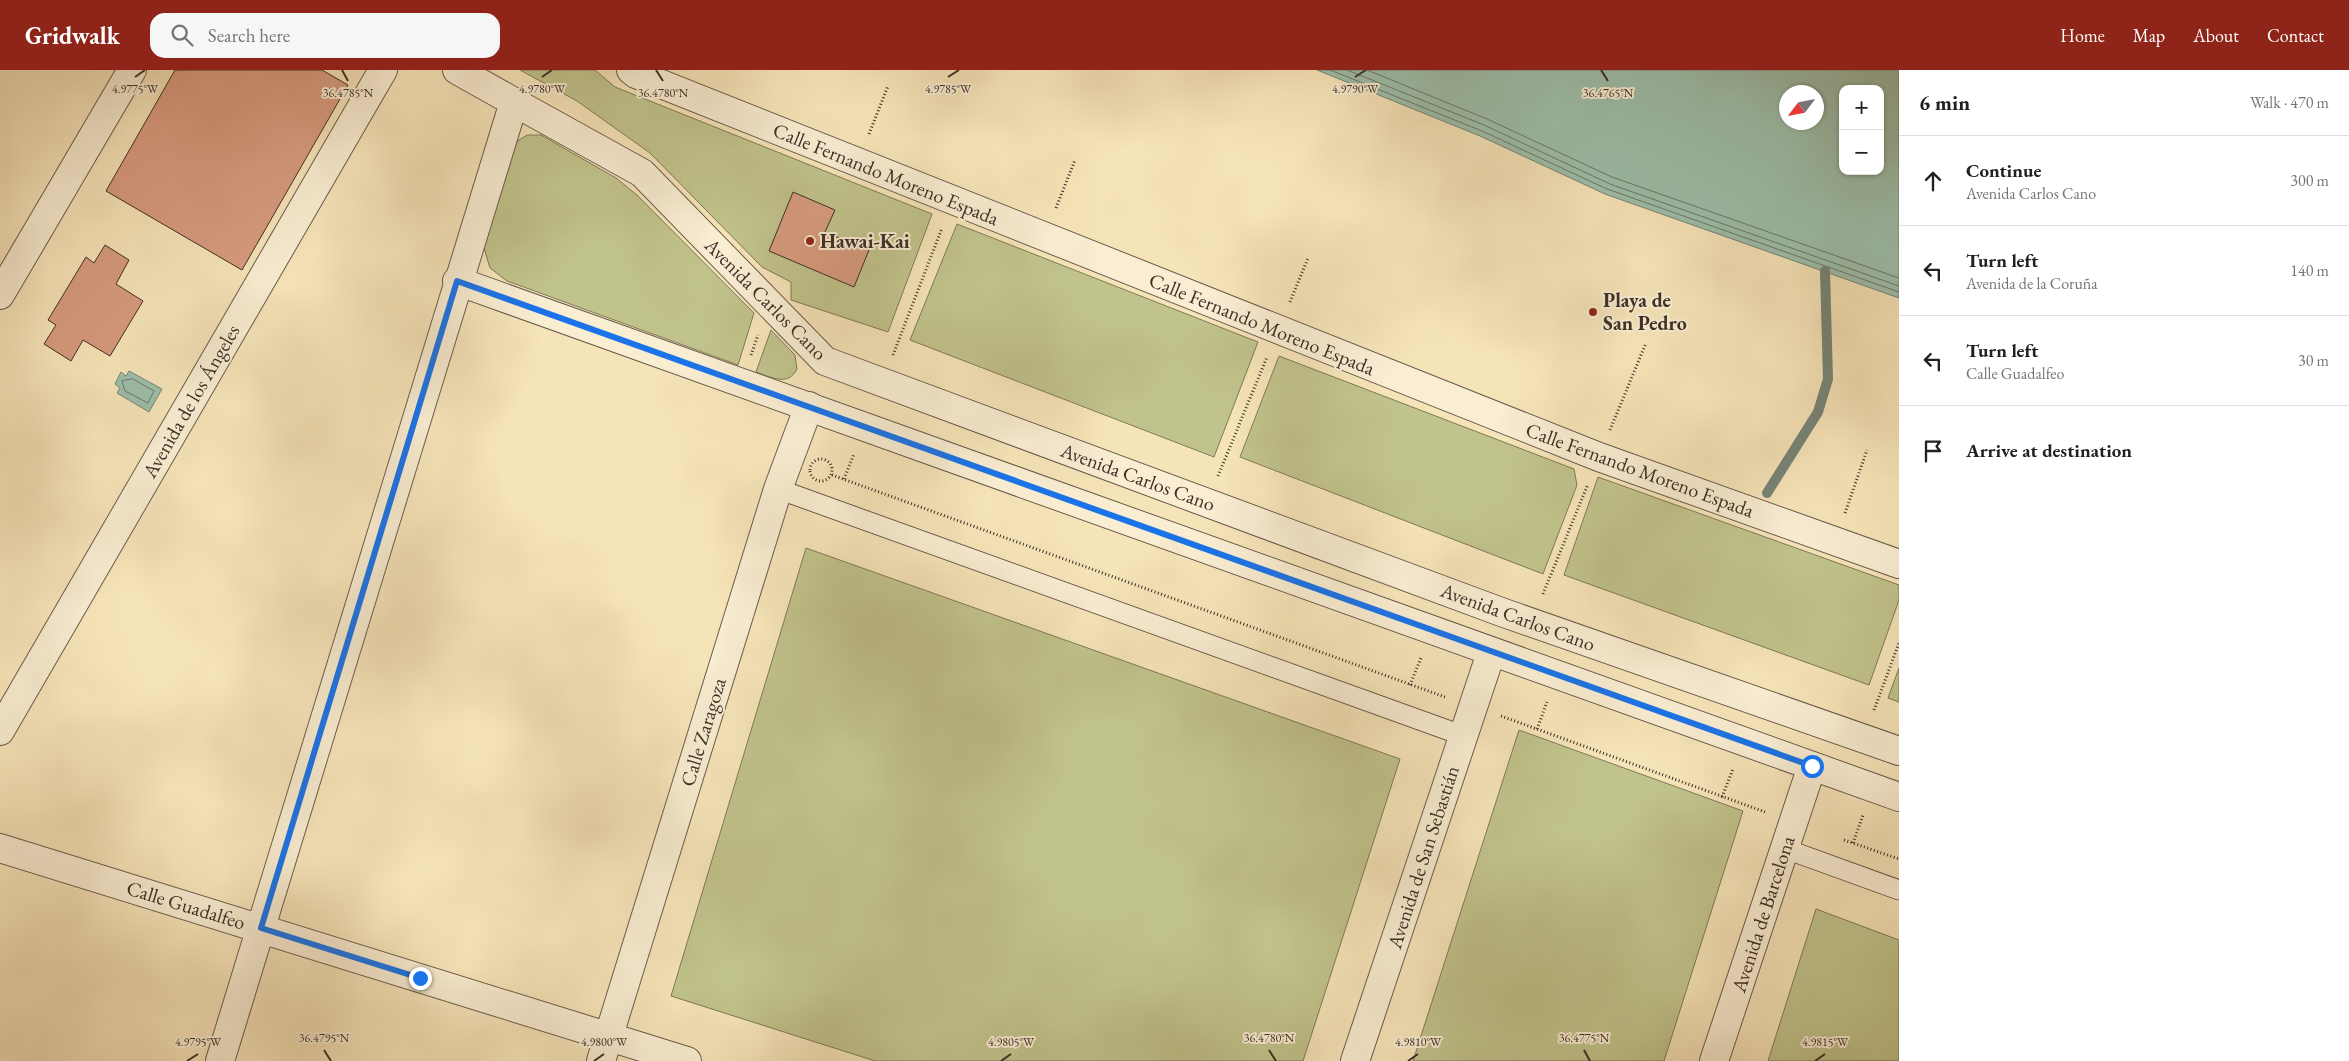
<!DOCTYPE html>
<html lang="en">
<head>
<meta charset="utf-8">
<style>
	:root { --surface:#fff; --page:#f6f6f6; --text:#202124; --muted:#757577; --line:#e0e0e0; --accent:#8f2418 }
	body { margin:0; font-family:"EB Garamond",serif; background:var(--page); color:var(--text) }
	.controls { position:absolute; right:15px; top:15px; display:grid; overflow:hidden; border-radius:10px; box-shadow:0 1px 4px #0004 }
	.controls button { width:45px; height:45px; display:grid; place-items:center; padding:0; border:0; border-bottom:1px solid var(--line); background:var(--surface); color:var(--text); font:25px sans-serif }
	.compass { position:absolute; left:1779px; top:15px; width:45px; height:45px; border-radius:50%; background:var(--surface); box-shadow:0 1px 4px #0004; rotate:238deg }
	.stop { position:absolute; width:15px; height:15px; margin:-11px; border:4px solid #1a73e8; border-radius:50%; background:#fff }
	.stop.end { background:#1a73e8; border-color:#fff; box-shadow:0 1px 5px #0008 }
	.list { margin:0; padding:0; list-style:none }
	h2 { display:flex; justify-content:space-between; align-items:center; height:65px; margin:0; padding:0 20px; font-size:21px }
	h2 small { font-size:16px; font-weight:400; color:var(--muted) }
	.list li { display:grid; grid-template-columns:32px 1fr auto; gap:15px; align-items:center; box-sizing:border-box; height:90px; padding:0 20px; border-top:1px solid var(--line) }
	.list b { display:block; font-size:19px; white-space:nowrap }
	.list p { margin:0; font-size:16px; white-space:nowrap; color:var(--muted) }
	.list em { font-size:16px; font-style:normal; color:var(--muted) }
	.icon { flex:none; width:28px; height:28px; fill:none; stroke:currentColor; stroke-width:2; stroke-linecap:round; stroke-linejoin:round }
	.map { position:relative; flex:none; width:1899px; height:991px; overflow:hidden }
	header { display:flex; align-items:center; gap:30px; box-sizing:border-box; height:70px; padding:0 25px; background:var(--accent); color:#fff }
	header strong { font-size:24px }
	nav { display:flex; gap:28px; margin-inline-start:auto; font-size:18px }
	.search { width:350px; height:45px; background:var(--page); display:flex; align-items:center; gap:12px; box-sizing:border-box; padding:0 18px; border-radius:15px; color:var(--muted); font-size:19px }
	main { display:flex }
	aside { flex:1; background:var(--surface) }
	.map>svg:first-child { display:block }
	.green { fill:#c1c38c; stroke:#7f795a }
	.water { fill:#9dbfab; stroke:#778577; fill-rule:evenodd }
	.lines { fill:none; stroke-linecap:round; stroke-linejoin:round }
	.shore { stroke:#6d776a; stroke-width:1 }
	.stream { stroke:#778577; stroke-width:10 }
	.building { fill:#d79b7f; stroke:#3d2f28 }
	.service-casing { stroke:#6b5c4c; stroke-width:21 }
	.pedestrian-casing { stroke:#6b5c4c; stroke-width:30 }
	.minor-casing { stroke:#6b5c4c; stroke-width:30 }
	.tertiary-casing { stroke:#6b5c4c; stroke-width:30 }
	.path { stroke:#3d2f28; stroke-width:3; stroke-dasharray:1 2.5; stroke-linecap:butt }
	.service { stroke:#f9edd2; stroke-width:19 }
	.pedestrian { stroke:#f9edd2; stroke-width:28 }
	.minor { stroke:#f9edd2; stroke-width:28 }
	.tertiary { stroke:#f9edd2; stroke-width:28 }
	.route { stroke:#1a73e8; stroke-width:6 }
	.ticks { fill:none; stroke:#3d2f28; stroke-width:2 }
	.poi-dot { fill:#8f2418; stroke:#f9edd2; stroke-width:2 }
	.labels { text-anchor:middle; stroke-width:4; stroke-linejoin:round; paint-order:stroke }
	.street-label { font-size:20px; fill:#3d2f28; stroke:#f9edd2 }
	.poi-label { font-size:20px; font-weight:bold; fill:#3d2f28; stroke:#f9edd2; text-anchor:start }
	.ticks-label { font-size:12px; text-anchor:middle; fill:#3d2f28; stroke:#f9edd2; stroke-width:4; stroke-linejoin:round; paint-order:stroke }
</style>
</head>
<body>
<header>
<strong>Gridwalk</strong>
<div class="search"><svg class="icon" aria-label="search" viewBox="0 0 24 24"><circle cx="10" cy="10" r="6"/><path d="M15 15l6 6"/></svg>Search here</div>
<nav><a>Home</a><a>Map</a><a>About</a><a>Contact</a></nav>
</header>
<main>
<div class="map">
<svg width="1899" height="991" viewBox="0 0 1899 991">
	<rect width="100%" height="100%" fill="#f6e4b9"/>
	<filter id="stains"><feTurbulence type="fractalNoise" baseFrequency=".004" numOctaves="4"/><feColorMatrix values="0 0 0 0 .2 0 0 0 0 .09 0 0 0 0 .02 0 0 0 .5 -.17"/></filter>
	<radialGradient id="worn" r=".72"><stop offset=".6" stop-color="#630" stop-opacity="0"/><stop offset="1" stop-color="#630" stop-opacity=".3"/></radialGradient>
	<!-- green -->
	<path class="green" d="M520 0H595L615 17 932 144 888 262 791 230V212L762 197 650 83 577 31Z
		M527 65H541L616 108 637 125 754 243 738 295 507 211 490 198 484 178 513 79 516 72Z
		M957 154 1258 272 1214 387 910 270Z
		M771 260 795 285 797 299C788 317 771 307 756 302Z
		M1279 286 1574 399 1577 415 1543 504 1240 387Z
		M1598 407 1899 515V530L1869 615 1564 505Z
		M806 478 1400 689 1303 991H875L671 926Z
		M1899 598V632L1888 628Z
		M1519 660 1743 741 1664 991H1413Z
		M1816 839 1899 870V991H1768Z"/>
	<!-- water -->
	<path class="water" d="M1317 0H1899V228L1605 124 1480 66ZM1843 19H1880V101H1843ZM1786 22H1816V52H1786Z
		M129 301 162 319 149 342 117 323 120 318 115 314 121 302 126 306Z"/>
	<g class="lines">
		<!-- shore -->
		<path class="shore" d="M1330 0 1482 61 1607 119 1899 222
			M1347 0 1484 55 1610 114 1899 216
			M1367 0 1487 49 1612 107 1899 208
			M133 309 154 321 148 333 125 321 122 311Z"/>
		<!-- stream -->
		<path class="stream" d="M1767 423 1818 342 1828 309 1825 201"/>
	</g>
	<!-- building -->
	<path class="building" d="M175 0H322L348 15 242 200 106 121Z
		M793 122 835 140 825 162 869 180 854 217 769 181Z
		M105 175 129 190 116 214 143 231 110 286 83 270 71 291 44 274 56 255 48 250 86 187 94 193Z"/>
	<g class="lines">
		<!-- service casing -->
		<g class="service-casing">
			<path id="service" d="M778 419 1464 666
				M1783 778 1899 820"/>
		</g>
		<!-- pedestrian casing -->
		<g class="pedestrian-casing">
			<path id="pedestrian" d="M631 0 636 4 1599 387 1899 494"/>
		</g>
		<!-- minor casing -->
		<g class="minor-casing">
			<path id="minor" d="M0 661 383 0
				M0 778 687 991
				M220 991 514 32 457 0
				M601 991 778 419 809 336
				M1355 991 1491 583
				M1714 991 1812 696"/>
		</g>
		<!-- tertiary casing -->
		<g class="tertiary-casing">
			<path id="tertiary" d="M514 32 642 103 825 291 1504 543 1899 681
				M457 211 1899 727
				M0 225 132 0"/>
		</g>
		<!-- path -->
		<path class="path" d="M869 64 888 16
			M1056 138 1075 90
			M1290 232 1308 188
			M751 285 758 265
			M893 285 942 158
			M1610 360 1646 273
			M810 400a11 11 0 1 1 22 0a11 11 0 1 1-22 0Z
			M832 405 1445 627
			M1218 406 1267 287
			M844 409 854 384
			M1845 443 1867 380
			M1543 524 1588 414
			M1410 615 1421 588
			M1874 640 1899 573
			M1501 646 1765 742
			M1537 659 1547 632
			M1722 727 1733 699
			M1844 770 1899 789
			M1853 773 1863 745"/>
		<!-- service -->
		<use href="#service" class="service"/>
		<!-- pedestrian -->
		<use href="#pedestrian" class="pedestrian"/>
		<!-- minor -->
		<use href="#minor" class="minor"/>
		<!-- tertiary -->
		<use href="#tertiary" class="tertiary"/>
	</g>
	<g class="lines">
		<!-- route -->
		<path class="route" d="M420 908 261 858 457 211 1812 696"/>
	</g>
	<!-- ticks -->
	<path class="ticks" d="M342 0 348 11M656 0 663 11M1601 0 1608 11M135 7 145 0M542 7 552 0M948 7 959 0M1355 7 1366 0M324 980 331 991M1269 980 1276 991M1584 980 1590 991M187 991 198 984M594 991 604 984M1001 991 1011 984M1408 991 1418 984M1815 991 1825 984"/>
	<!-- markers -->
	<g class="poi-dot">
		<circle cx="810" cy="171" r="5"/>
		<circle cx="1593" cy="242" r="5"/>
	</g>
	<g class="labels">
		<!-- street labels -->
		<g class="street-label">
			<text transform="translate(886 104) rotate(22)" y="7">Calle Fernando Moreno Espada</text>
			<text transform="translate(766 229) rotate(45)" y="7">Avenida Carlos Cano</text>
			<text transform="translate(1262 254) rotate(22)" y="7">Calle Fernando Moreno Espada</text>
			<text transform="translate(191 331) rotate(-60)" y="7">Avenida de los Ángeles</text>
			<text transform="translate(1640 400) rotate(20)" y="7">Calle Fernando Moreno Espada</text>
			<text transform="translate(1138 407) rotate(20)" y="7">Avenida Carlos Cano</text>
			<text transform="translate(1518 547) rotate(20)" y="7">Avenida Carlos Cano</text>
			<text transform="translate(703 662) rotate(-73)" y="7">Calle Zaragoza</text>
			<text transform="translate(1423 787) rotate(-72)" y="7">Avenida de San Sebastián</text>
			<text transform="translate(186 835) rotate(17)" y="7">Calle Guadalfeo</text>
			<text transform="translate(1763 844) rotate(-72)" y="7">Avenida de Barcelona</text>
		</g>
		<!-- poi labels -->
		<g class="poi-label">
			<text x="820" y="178">Hawai-Kai</text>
			<text x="1603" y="237">Playa de<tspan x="1603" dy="23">San Pedro</tspan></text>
		</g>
	</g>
	<g class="ticks-label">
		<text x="135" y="23">4.9775°W</text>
		<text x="542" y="23">4.9780°W</text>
		<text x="948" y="23">4.9785°W</text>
		<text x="1355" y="23">4.9790°W</text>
		<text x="348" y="27">36.4785°N</text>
		<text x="663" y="27">36.4780°N</text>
		<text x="1608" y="27">36.4765°N</text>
		<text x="324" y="972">36.4795°N</text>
		<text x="1269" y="972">36.4780°N</text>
		<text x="1584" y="972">36.4775°N</text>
		<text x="198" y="976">4.9795°W</text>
		<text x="604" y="976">4.9800°W</text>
		<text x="1011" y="976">4.9805°W</text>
		<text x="1418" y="976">4.9810°W</text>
		<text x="1825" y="976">4.9815°W</text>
	</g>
	<rect width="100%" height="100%" filter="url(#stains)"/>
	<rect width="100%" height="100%" fill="url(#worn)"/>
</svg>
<div class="controls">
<button>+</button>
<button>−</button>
</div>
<svg class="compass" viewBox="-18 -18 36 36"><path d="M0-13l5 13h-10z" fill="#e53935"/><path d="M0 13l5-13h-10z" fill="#757577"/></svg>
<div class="stop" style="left:1812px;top:696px"></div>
<div class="stop end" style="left:420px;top:908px"></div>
</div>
<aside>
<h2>6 min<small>Walk · 470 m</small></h2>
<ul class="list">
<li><svg class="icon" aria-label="ahead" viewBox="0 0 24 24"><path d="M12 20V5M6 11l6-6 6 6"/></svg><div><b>Continue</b><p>Avenida Carlos Cano</p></div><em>300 m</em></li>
<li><svg class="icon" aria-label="left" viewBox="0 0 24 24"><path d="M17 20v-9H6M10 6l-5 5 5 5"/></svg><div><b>Turn left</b><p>Avenida de la Coruña</p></div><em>140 m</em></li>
<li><svg class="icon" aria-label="left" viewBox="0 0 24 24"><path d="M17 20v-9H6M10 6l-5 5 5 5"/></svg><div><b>Turn left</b><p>Calle Guadalfeo</p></div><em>30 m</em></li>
<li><svg class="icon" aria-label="arrive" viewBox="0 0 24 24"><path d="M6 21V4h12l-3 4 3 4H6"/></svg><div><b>Arrive at destination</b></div></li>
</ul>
</aside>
</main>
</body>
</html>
